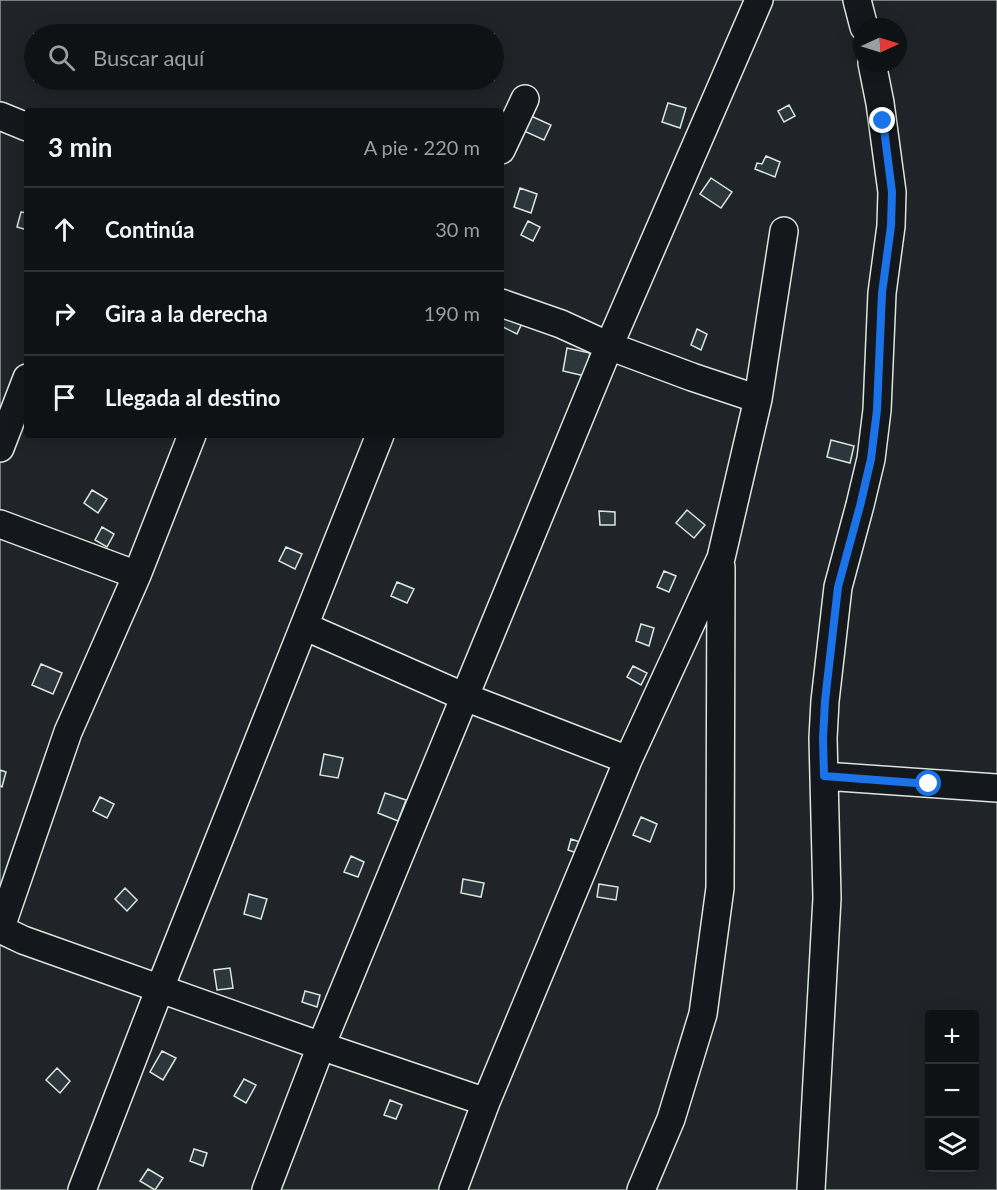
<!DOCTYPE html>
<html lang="es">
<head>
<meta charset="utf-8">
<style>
	:root { --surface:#0f1215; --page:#1d2022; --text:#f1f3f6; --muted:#9b9ea0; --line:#2f3234 }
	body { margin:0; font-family:Lato,sans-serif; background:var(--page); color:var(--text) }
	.controls { position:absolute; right:18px; bottom:18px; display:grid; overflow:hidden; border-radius:6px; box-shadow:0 3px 15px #0003 }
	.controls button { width:54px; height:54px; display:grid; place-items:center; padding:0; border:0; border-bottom:2px solid var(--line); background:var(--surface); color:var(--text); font:30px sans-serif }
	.compass { position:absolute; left:853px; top:18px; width:54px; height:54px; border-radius:50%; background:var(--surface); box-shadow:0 3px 15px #0003; rotate:86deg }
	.stop { position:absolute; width:18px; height:18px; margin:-14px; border:4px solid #1a73e8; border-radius:50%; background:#fff }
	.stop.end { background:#1a73e8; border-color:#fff; box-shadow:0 2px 6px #0008 }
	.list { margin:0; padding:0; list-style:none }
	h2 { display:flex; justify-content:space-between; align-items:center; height:78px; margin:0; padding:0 24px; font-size:26px }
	h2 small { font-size:20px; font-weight:400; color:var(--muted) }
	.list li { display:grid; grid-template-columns:39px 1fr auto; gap:18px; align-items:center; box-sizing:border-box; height:84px; padding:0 24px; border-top:2px solid var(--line) }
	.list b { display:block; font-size:22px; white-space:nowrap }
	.list em { font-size:20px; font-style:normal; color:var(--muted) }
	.icon { flex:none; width:33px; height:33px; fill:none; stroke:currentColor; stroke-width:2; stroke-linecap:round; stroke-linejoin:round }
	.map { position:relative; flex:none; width:997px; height:1190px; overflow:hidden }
	.search { position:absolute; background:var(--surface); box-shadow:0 3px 15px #0003; left:24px; top:24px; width:480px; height:66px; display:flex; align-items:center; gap:15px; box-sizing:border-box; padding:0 21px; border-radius:33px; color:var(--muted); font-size:22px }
	.panel { position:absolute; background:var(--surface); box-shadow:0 3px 15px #0003; left:24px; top:108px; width:480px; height:330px; border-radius:6px }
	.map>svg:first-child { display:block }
	.green { fill:#202428; stroke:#939e99; stroke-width:1.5; fill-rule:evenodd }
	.building { fill:#2c363c; stroke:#d8e6dc; stroke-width:1.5 }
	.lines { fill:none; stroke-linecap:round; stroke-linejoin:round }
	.minor-casing { stroke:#d8e6dc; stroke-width:30 }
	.minor { stroke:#14181c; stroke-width:27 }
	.route { stroke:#1a73e8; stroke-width:8 }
</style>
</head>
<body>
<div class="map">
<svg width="997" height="1190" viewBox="0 0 997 1190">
	<rect width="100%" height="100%" fill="#14181c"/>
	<!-- green -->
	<path class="green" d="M0 0H997V1190H0ZM862 27H898V63H862ZM34 34H494V80H34ZM27 111H501V435H27ZM930 1014H974V1168H930Z"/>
	<!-- building -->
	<path class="building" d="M668 103 686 108 680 128 662 122Z
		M789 105 795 116 784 122 778 111Z
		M531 116 551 125 544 140 524 131Z
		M766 156 780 162 775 177 755 169 757 163 762 164Z
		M711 178 732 192 721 208 700 194Z
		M520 188 537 194 531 213 514 207Z
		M21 212 27 213V230L17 227Z
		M528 221 540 227 533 241 521 235Z
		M505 312 523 321 517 334 501 326V320Z
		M697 329 707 334 701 350 691 345Z
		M567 348 590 353 585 376 563 371Z
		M831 440 854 446 850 463 827 457Z
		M92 490 107 499 98 513 84 503Z
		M687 510 705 525 694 538 676 523Z
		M599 511 615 512V525H600Z
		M102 527 114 534 107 547 95 540Z
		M286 547 302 554 295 569 279 561Z
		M664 571 676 576 669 592 657 587Z
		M397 582 414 589 407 603 391 596Z
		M641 624 654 628 649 646 636 641Z
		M41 664 62 673 53 694 32 685Z
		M633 666 647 673 641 685 627 677Z
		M324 754 343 758 338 778 320 775Z
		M0 770 6 772 2 787 0 786Z
		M385 793 406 800 398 821 378 813Z
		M100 797 114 804 107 818 93 811Z
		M641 817 657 824 650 842 633 835Z
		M571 839 583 843 580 854 568 850Z
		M351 856 364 862 358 877 344 872Z
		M463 879 484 883 481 897 461 893Z
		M599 884 618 887 616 900 597 897Z
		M125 888 137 900 127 911 115 899Z
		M249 894 267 899 261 919 244 914Z
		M230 968 233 988 217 990 214 970Z
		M305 991 320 995 317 1007 302 1002Z
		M162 1051 176 1058 163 1080 150 1072Z
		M57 1068 70 1081 60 1093 46 1080Z
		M244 1079 256 1085 246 1103 234 1096Z
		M390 1100 402 1105 396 1119 384 1115Z
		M194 1149 207 1153 203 1166 190 1161Z
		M148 1169 163 1178 155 1190 140 1181Z"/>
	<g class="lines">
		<!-- minor casing -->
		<g class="minor-casing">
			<path id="minor" d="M857 0 864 27
				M0 116 27 127
				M501 150 525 99
				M501 303 561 324 609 346 692 377 758 399
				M0 448 27 378
				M0 524 137 575
				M304 626 465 697 628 760
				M824 776 997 788
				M0 929 23 940 321 1046 486 1102
				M0 930 68 732 137 575 192 435
				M82 1190 160 988 380 435
				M266 1190 321 1046 609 346 759 0
				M453 1190 486 1102 628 760 721 558 758 399 784 231
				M641 1190 671 1119 703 1014 720 888 721 567
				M811 1190 827 898 823 738 825 701 838 587 860 505 871 459 877 410 882 293 891 226 892 192 880 103 872 63"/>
		</g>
		<!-- minor -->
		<use href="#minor" class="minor"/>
	</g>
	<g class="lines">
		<!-- route -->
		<path class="route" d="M883 121 892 192 891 226 882 293 877 410 871 459 860 506 838 587 825 701 823 738 824 776 929 784"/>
	</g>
</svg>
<div class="controls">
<button>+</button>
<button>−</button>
<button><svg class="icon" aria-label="layers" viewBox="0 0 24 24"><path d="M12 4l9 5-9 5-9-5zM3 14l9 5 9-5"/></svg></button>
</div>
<svg class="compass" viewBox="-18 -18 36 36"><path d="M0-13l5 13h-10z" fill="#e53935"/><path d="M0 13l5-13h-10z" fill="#9b9ea0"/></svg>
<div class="stop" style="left:929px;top:784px"></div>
<div class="stop end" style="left:883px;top:121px"></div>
<div class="search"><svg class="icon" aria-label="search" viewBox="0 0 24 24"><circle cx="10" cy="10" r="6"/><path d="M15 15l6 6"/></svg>Buscar aquí</div>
<section class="panel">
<h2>3 min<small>A pie · 220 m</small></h2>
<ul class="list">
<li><svg class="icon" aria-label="ahead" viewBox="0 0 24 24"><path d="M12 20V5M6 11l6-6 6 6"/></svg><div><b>Continúa</b></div><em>30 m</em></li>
<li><svg class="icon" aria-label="right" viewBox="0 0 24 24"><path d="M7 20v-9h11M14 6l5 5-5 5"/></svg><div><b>Gira a la derecha</b></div><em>190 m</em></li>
<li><svg class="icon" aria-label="arrive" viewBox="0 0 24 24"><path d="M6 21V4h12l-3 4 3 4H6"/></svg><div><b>Llegada al destino</b></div></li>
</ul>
</section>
</div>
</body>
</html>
